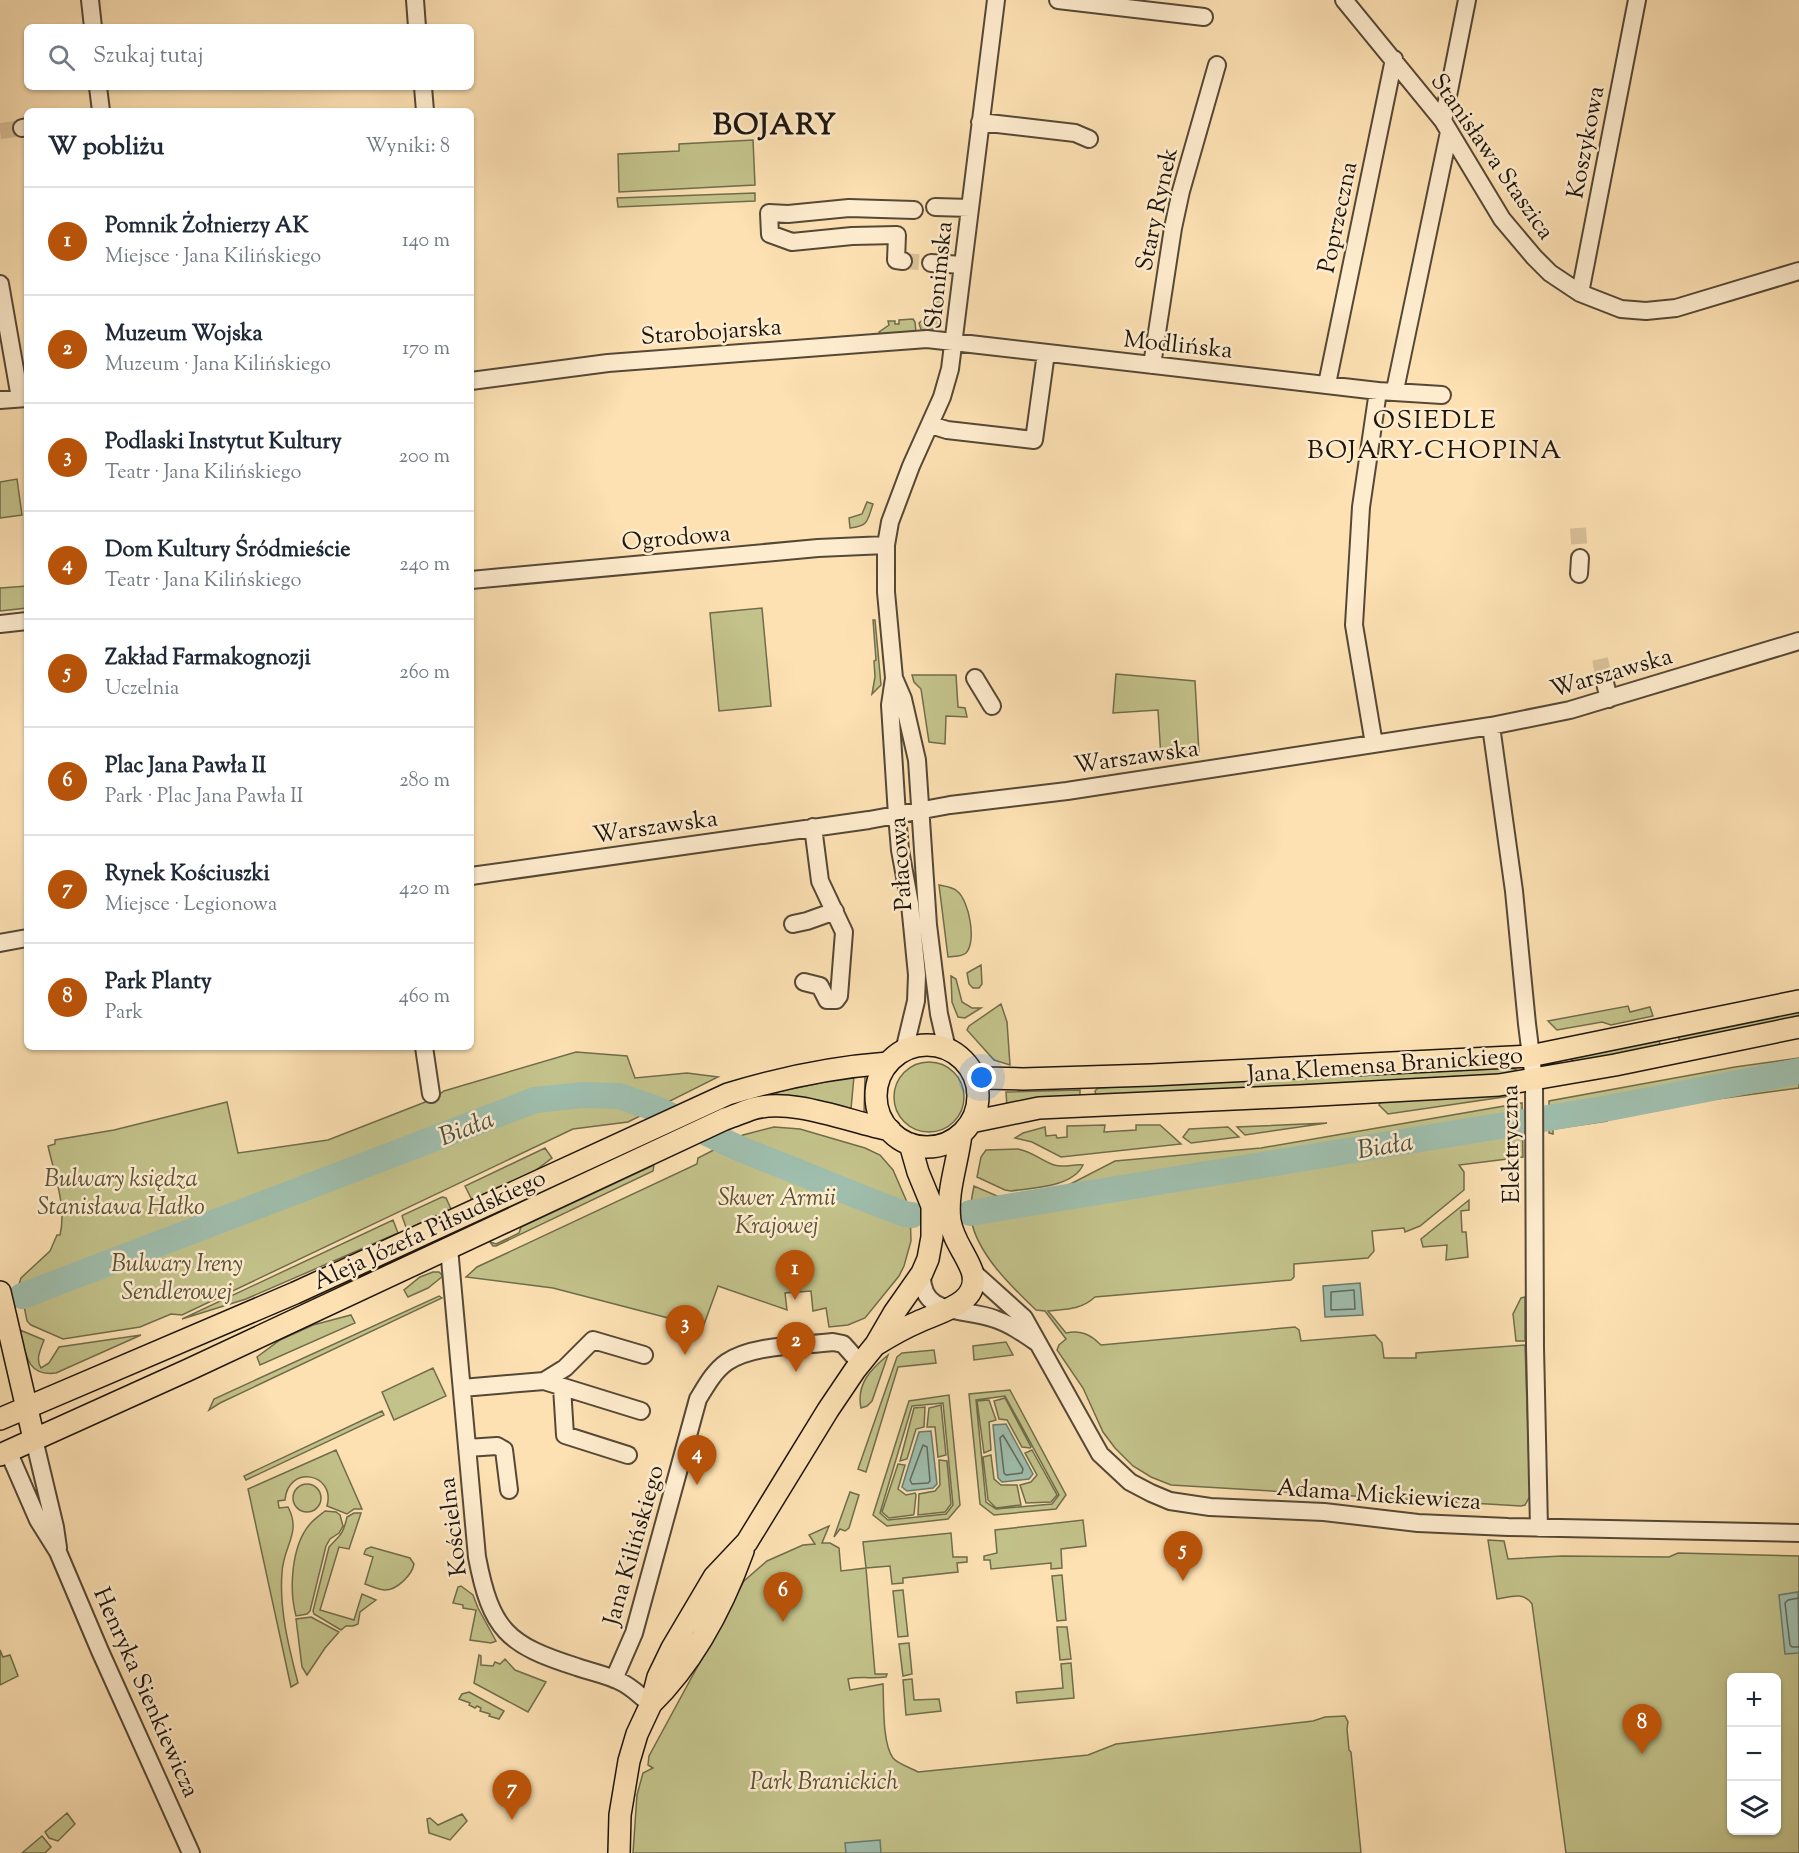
<!DOCTYPE html>
<html lang="pl">
<head>
<meta charset="utf-8">
<style>
	:root { --surface:#fff; --page:#f6f6f7; --text:#1f2937; --muted:#747a83; --line:#e0e1e3; --accent:#b45309 }
	body { margin:0; font-family:"Sorts Mill Goudy",serif; background:var(--page); color:var(--text) }
	.controls { position:absolute; right:18px; bottom:18px; display:grid; overflow:hidden; border-radius:9px; box-shadow:0 2px 4px #0004 }
	.controls button { width:54px; height:54px; display:grid; place-items:center; padding:0; border:0; border-bottom:2px solid var(--line); background:var(--surface); color:var(--text); font:30px sans-serif }
	.you { position:absolute; left:982px; top:1078px; width:21px; height:21px; margin:-15px; border:4px solid #fff; border-radius:50%; background:#1a73e8; box-shadow:0 0 0 9px #1a73e833 }
	.badge { display:grid; place-items:center; width:39px; height:39px; border-radius:50%; background:var(--accent); color:#fff; font-size:20px; font-weight:700 }
	.pin { position:absolute; translate:-50% -50px; filter:drop-shadow(0 2px 3px #0008) }
	.pin::after { content:''; position:absolute; top:32px; width:21px; height:18px; background:inherit; clip-path:polygon(0 0,100% 0,50% 100%) }
	.list { margin:0; padding:0; list-style:none }
	h2 { display:flex; justify-content:space-between; align-items:center; height:78px; margin:0; padding:0 24px; font-size:26px }
	h2 small { font-size:20px; font-weight:400; color:var(--muted) }
	.list li { display:grid; grid-template-columns:39px 1fr auto; gap:18px; align-items:center; box-sizing:border-box; height:108px; padding:0 24px; border-top:2px solid var(--line) }
	.list b { display:block; font-size:22px; white-space:nowrap }
	.list p { margin:0; font-size:20px; white-space:nowrap; color:var(--muted) }
	.list em { font-size:20px; font-style:normal; color:var(--muted) }
	.icon { flex:none; width:33px; height:33px; fill:none; stroke:currentColor; stroke-width:2; stroke-linecap:round; stroke-linejoin:round }
	.map { position:relative; flex:none; width:1799px; height:1853px; overflow:hidden }
	.search { position:absolute; background:var(--surface); box-shadow:0 2px 4px #0004; left:24px; top:24px; width:450px; height:66px; display:flex; align-items:center; gap:15px; box-sizing:border-box; padding:0 21px; border-radius:9px; color:var(--muted); font-size:22px }
	.panel { position:absolute; background:var(--surface); box-shadow:0 2px 4px #0004; left:24px; top:108px; width:450px; height:942px; border-radius:9px }
	.map>svg:first-child { display:block }
	.green { fill:#c3c28a; stroke:#706c4b; stroke-width:1.5; fill-rule:evenodd }
	.water { fill:#9fbead; stroke:#6b7a6d; stroke-width:1.5 }
	.lines { fill:none; stroke-linecap:round; stroke-linejoin:round }
	.shore { stroke:#5e6a5c; stroke-width:1.5 }
	.river { stroke:#9fbead; stroke-width:26 }
	.minor-tunnel { stroke:#dbc29a; stroke-width:16; stroke-dasharray:16 8; stroke-linecap:butt }
	.minor-casing { stroke:#554836; stroke-width:20 }
	.major-casing { stroke:#1d150c; stroke-width:24 }
	.minor { stroke:#feecce; stroke-width:16 }
	.major { stroke:#fde1b3; stroke-width:21 }
	.labels { text-anchor:middle; stroke-width:5; stroke-linejoin:round; paint-order:stroke }
	.street-label { font-size:24px; fill:#1d150c; stroke:#feecce }
	.park-label { font-size:24px; font-style:italic; fill:#575238; stroke:#feecce }
	.neighbourhood-label { font-size:26px; letter-spacing:1.5px; fill:#1d150c; stroke:#feecce }
	.water-label { font-size:26px; font-style:italic; fill:#4a5044; stroke:#feecce }
	.district-label { font-size:30px; font-weight:bold; letter-spacing:1.5px; fill:#1d150c; stroke:#feecce }
</style>
</head>
<body>
<div class="map">
<svg width="1799" height="1853" viewBox="0 0 1799 1853">
	<rect width="100%" height="100%" fill="#fde1b3"/>
	<filter id="stains"><feTurbulence type="fractalNoise" baseFrequency=".00333" numOctaves="4"/><feColorMatrix values="0 0 0 0 .2 0 0 0 0 .09 0 0 0 0 .02 0 0 0 .5 -.17"/></filter>
	<radialGradient id="worn" r=".72"><stop offset=".6" stop-color="#630" stop-opacity="0"/><stop offset="1" stop-color="#630" stop-opacity=".3"/></radialGradient>
	<!-- green -->
	<path class="green" d="M753 140 755 185 619 192 618 154 679 151V144Z
		M755 193V201L618 207 617 198Z
		M935 295H942L941 321 933 329 921 330 919 323 932 312Z
		M913 319 915 322 916 332 883 335 879 332 889 325 888 321H895V324H899V320Z
		M17 479 22 515 0 518V482Z
		M867 502 873 504C867 521 869 526 850 528L849 518 862 514Z
		M27 586V608L0 611V588Z
		M762 608 771 706 719 711 710 613Z
		M873 620H875L881 685 872 694 875 677 874 661 876 660Z
		M1116 674 1195 681 1199 753 1161 758 1158 710 1113 713Z
		M912 675H956L958 707 965 708 967 717 946 716 945 744 929 742 921 689 914 682Z
		M939 885C944 886 953 887 957 891 969 900 977 942 966 953 961 957 954 956 948 957Z
		M981 965 982 984 979 988H973L969 984 967 973Z
		M951 976 956 979 962 1002 972 1008H981L965 1018 958 1017 952 1002Z
		M1001 1004 1007 1022 1010 1065 994 1060 967 1030 969 1026Z
		M1628 1006 1630 1012 1650 1007 1653 1016 1611 1025 1602 1022 1557 1030 1548 1021Z
		M1799 1009V1019L1680 1043 1678 1034Z
		M1659 1040 1660 1045 1573 1066 1571 1055Z
		M576 1052 627 1056 635 1078 687 1073 718 1077 628 1122 573 1129 182 1315 171 1314 140 1327 63 1339 31 1325 27 1321 20 1286 21 1284H19L21 1278 50 1251 57 1235H60C67 1207 54 1173 48 1146L55 1144V1140L114 1130 227 1102 238 1153 328 1140 433 1099 444 1091Z
		M1799 1058V1088L1607 1114V1121L1553 1129V1134L1549 1133V1101L1735 1067Z
		M894 1097a35 35 0 1 1 70 0a35 35 0 1 1-70 0Z
		M1507 1068 1515 1069 1522 1074 1306 1090 1096 1095 1095 1091 1098 1088 1309 1077Z
		M878 1070 872 1092 874 1117 864 1114 865 1074Z
		M854 1076 851 1109 795 1096 777 1095V1092Z
		M1080 1090V1097L1007 1107 1006 1092Z
		M1517 1093V1095L1388 1114 1379 1105 1381 1101Z
		M1522 1103 1523 1157 1459 1165 1464 1172V1190L1420 1226 1405 1232 1404 1228 1372 1231 1374 1251 1368 1258 1294 1264V1277L1291 1280 1095 1297C1081 1310 1065 1309 1048 1311L1066 1333C1081 1330 1090 1334 1101 1345L1295 1327 1299 1330 1301 1341 1375 1335 1382 1343 1384 1358H1416V1353L1525 1345 1530 1496 1525 1505 1521 1506 1171 1485 1151 1477 1133 1466 1115 1448 1103 1432 1083 1388 1057 1350 1059 1345 1066 1339 1045 1311 1036 1310C1012 1287 977 1254 971 1219 969 1208 972 1197 974 1186L997 1196 1011 1199 1053 1193 1115 1161 1261 1148Z
		M1327 1123 1245 1135 1237 1127Z
		M1105 1125 1104 1132 1136 1130V1125H1160L1181 1144 1061 1157 1032 1142 1015 1138 1023 1133 1045 1127 1046 1136 1056 1135 1057 1138 1067 1137V1126Z
		M774 1127 800 1129 865 1148 880 1155 893 1170 910 1209 911 1241 904 1266 899 1276 865 1318 848 1325 829 1327 826 1308 813 1311 811 1291 785 1293 787 1310 718 1286 703 1327 553 1288 466 1277 477 1267 697 1164 698 1158 743 1135Z
		M1228 1127 1239 1137 1191 1143 1183 1137 1189 1129Z
		M545 1148 552 1158 528 1176 473 1202 465 1186Z
		M1018 1149C1033 1152 1040 1160 1054 1165 1063 1168 1074 1164 1083 1165 1073 1187 1032 1188 1011 1191L1005 1190 977 1177 981 1157 986 1150Z
		M654 1165 653 1171 496 1246H493L490 1242 496 1244 519 1233 521 1227Z
		M442 1197 446 1198 452 1211 407 1230 402 1216 403 1215Z
		M1469 1200V1210L1461 1211 1462 1232H1466L1468 1257 1446 1260 1447 1245 1423 1247 1421 1239Z
		M393 1220 398 1233 246 1299 182 1319Z
		M433 1272H439L443 1276 428 1288 408 1297 404 1290 420 1277Z
		M439 1296 442 1298 220 1403 209 1410 214 1399Z
		M1525 1297V1341H1516L1513 1314 1521 1298Z
		M351 1315 355 1323 260 1365 257 1357 280 1340 313 1325Z
		M20 1330 44 1340C41 1349 35 1359 41 1368L49 1363 59 1347 141 1335 56 1373C26 1377 25 1352 20 1330Z
		M1006 1342 1013 1355 974 1360 973 1346Z
		M934 1350 936 1363 898 1367 866 1472 858 1469 897 1357 902 1353Z
		M888 1355 872 1401 867 1406 861 1408C856 1384 871 1369 888 1355Z
		M433 1368 446 1396 394 1420 382 1392Z
		M1010 1390 1066 1495 1056 1509 994 1515 980 1504 969 1394ZM1005 1396 1059 1495 1052 1504 996 1509 986 1502 976 1400Z
		M949 1395 960 1505 948 1519 887 1526 873 1515 909 1401ZM943 1403 953 1505 946 1514 888 1520 880 1513 912 1406Z
		M1005 1398 1031 1447 1030 1448 1022 1447 1007 1420 999 1419 994 1401Z
		M989 1400 996 1420 989 1422 991 1450 984 1453 977 1401Z
		M941 1405 946 1455 938 1457 935 1427H927L929 1408Z
		M925 1407 924 1427 916 1429 907 1459 900 1461 914 1408Z
		M382 1411 384 1415 246 1480 244 1476Z
		M336 1450 362 1509H354L347 1514 327 1506C336 1473 288 1464 285 1500L278 1501 279 1508 288 1507C302 1533 283 1546 282 1573 279 1609 289 1648 298 1683L291 1687 248 1489Z
		M1032 1450 1057 1495 1051 1502 1026 1503 1020 1485 1031 1482 1037 1475 1025 1453Z
		M991 1455 994 1479 1001 1485H1017L1021 1505 996 1508 988 1500 983 1457Z
		M939 1460 947 1461 951 1504 945 1512 918 1515 919 1494 935 1491 940 1485Z
		M898 1464 905 1465 898 1489 906 1495 915 1493 916 1495 914 1514 913 1515 889 1518 882 1512Z
		M293 1498a14 14 0 1 1 28 0a14 14 0 1 1-28 0Z
		M850 1492 859 1495 849 1528 845 1531 840 1529 834 1537Z
		M325 1511 336 1512 340 1515 343 1526 339 1533 330 1539 326 1546 310 1611 307 1614 296 1616C289 1590 291 1546 310 1524 314 1519 320 1515 325 1511Z
		M354 1513H361L349 1549 339 1547 320 1610 354 1620 362 1594 376 1600 360 1612 358 1624 353 1626H346L341 1630 314 1614 313 1611 329 1547C340 1535 343 1535 347 1517Z
		M1083 1520 1086 1546 1061 1549 1062 1568 1051 1569V1563L991 1569 990 1560H984V1556L997 1553 995 1530Z
		M829 1526 822 1543H830L839 1548 841 1571 866 1568 863 1542 951 1533 953 1557H967V1562L957 1563 958 1572 903 1578V1583L892 1584 890 1566 866 1568 875 1674H887L886 1677C872 1679 861 1676 848 1679L850 1690 883 1684C884 1703 882 1743 893 1758 898 1764 911 1768 918 1772L1088 1755 1116 1744 1313 1721 1325 1717 1345 1716 1348 1722 1347 1729 1349 1750 1351 1752 1361 1853H633L637 1795 643 1773 653 1768 648 1765 649 1756 744 1581 767 1561 803 1545 815 1544 809 1535Z
		M1488 1540 1504 1541 1508 1559 1562 1556 1669 1557 1678 1553 1799 1556V1853H1566L1532 1604C1523 1591 1510 1597 1497 1599ZM1732 1678H1776V1830H1732Z
		M371 1547 410 1558 414 1564C412 1575 397 1590 385 1590 379 1590 371 1586 365 1584L373 1557 364 1554 366 1549Z
		M1062 1575 1066 1620 1057 1621 1052 1576Z
		M461 1586 473 1595 478 1608 496 1641 491 1643 470 1640 476 1610 463 1608V1605L453 1603 458 1587Z
		M903 1590 908 1636 898 1637 893 1591Z
		M311 1617 339 1632 325 1648 307 1675 302 1667 296 1619Z
		M1057 1627H1067L1071 1659 1060 1660Z
		M909 1643 912 1674 903 1676 899 1644Z
		M0 1650 3 1657 10 1655 18 1676 0 1685Z
		M479 1655 481 1656V1665L493 1666 495 1662 500 1664 505 1659 515 1670 546 1682 528 1712 474 1683Z
		M1071 1663 1074 1698 1017 1703 1016 1692 1063 1688 1061 1664Z
		M912 1679 914 1700 939 1699 941 1711 906 1715 903 1680Z
		M469 1692 504 1711 499 1719 489 1716 490 1714 480 1711 481 1708 477 1706 475 1708 469 1705 470 1703 459 1699 462 1694Z
		M67 1813 75 1824 58 1841 49 1838 45 1832Z
		M462 1814 467 1821 450 1840 429 1833 427 1819 430 1818 438 1825Z
		M42 1836 51 1847 45 1853H22Z"/>
	<!-- water -->
	<path class="water" d="M1360 1283 1363 1315 1325 1317 1323 1286Z
		M1006 1424 1033 1474 1029 1479 1002 1482 998 1478 993 1425Z
		M931 1431 937 1484 933 1488 907 1491 902 1487 919 1432Z
		M1798 1592 1799 1653 1785 1654 1779 1595Z
		M880 1840 881 1853H846L845 1843Z"/>
	<g class="lines">
		<!-- shore -->
		<path class="shore" d="M1354 1290 1355 1309 1331 1310V1292Z
			M1003 1435 1023 1469 1022 1473 1006 1475 1004 1473 1000 1438Z
			M923 1445 927 1447 930 1481 928 1483 912 1484 910 1480Z
			M1799 1598 1788 1600 1785 1603 1790 1645 1792 1647H1799"/>
		<!-- river -->
		<path class="river" d="M970 1213 1609 1108 1799 1071
			M22 1296 535 1100 583 1095 619 1096 657 1109 738 1148 873 1202 905 1214 912 1215"/>
		<!-- minor-tunnel -->
		<path class="minor-tunnel" d="M0 131 22 128
			M903 261 931 263
			M1578 528 1580 558
			M1600 659 1605 683"/>
		<!-- minor casing -->
		<g class="minor-casing">
			<path id="minor" d="M90 0 93 27
				M415 0 417 27
				M1058 0 1204 17
				M1344 0 1443 121 1502 219 1534 257 1550 273 1580 293 1621 309 1646 311 1676 308 1799 271
				M98 87 101 111
				M423 87 425 111
				M1443 121 1467 0
				M980 122 1075 133 1089 139
				M22 128 27 127
				M935 207 970 208
				M903 261 896 260 897 235 852 236 792 242 770 234 769 213 788 214 849 208 914 210
				M931 263 963 265
				M0 284 20 398
				M1580 293 1637 0
				M1152 365 1173 228 1181 191 1217 65
				M471 381 608 363 927 339 1378 391 1442 395
				M1327 384 1394 59
				M1395 390 1449 132
				M0 400 27 398
				M931 425 947 430 1034 440 1046 353
				M1579 574 1580 558
				M471 580 818 548 886 545
				M0 624 27 621
				M894 678 903 699 917 760 928 925 939 1014 947 1049
				M975 678 992 706
				M1605 683 1609 699
				M1491 726 1514 891 1527 1024 1534 1080 1535 1347 1539 1528
				M1374 744 1354 625 1361 507 1378 391
				M471 876 869 820 950 805 1067 791 1491 726 1570 710 1799 641
				M793 924 807 921 835 911
				M0 943 27 938
				M804 982 820 986 827 1000H836L839 996 844 932 820 881 813 827
				M424 1047 431 1094
				M904 1051 916 1001 917 975 910 904 900 850 897 815 890 705 894 678 886 592V545L890 522 911 466 942 397 950 369 996 0
				M449 1248 477 1557C491 1630 507 1645 577 1667 591 1672 608 1675 621 1682 632 1687 641 1697 651 1704
				M972 1271 1024 1318 1100 1454 1130 1482 1151 1493 1170 1501 1210 1507 1324 1512 1418 1523 1508 1527 1799 1533
				M922 1273C920 1318 965 1307 995 1319 1010 1324 1023 1333 1036 1342
				M544 1381 565 1368 593 1340 644 1355
				M562 1387 565 1435 628 1455
				M462 1388 544 1381 641 1411
				M34 1439 55 1527 58 1548
				M467 1448 497 1446 504 1450 509 1490
				M8 1451 38 1520 58 1552 100 1651 191 1853
				M614 1679 634 1633 698 1399C706 1386 714 1371 727 1362 754 1344 802 1346 833 1342L843 1344 860 1363"/>
		</g>
		<!-- major casing -->
		<g class="major-casing">
			<path id="major" d="M876 1096a51 51 0 1 1 102 0a51 51 0 1 1-102 0Z
				M974 1075 985 1078 1023 1079 1151 1075 1530 1056 1799 1001
				M971 1122 1039 1108 1300 1096 1499 1085 1615 1065 1799 1027
				M0 1292 34 1439
				M877 1344C890 1336 904 1328 918 1322 938 1312 982 1304 972 1271 966 1254 953 1240 950 1221 946 1192 958 1162 961 1134
				M0 1419 295 1293 728 1094C780 1078 834 1067 888 1063
				M0 1455 188 1370 725 1119C734 1116 743 1112 752 1109 792 1097 849 1122 890 1130
				M651 1704C693 1663 723 1606 743 1551
				M619 1853 620 1815 629 1761 637 1734 651 1704 658 1677 672 1648 714 1577 747 1542 828 1410 855 1370 876 1344 894 1313 922 1273 928 1259 932 1237V1206L918 1172 910 1144"/>
		</g>
		<!-- minor -->
		<use href="#minor" class="minor"/>
		<!-- major -->
		<use href="#major" class="major"/>
	</g>
	<g class="labels">
		<!-- street labels -->
		<g class="street-label">
			<text transform="translate(1585 142) rotate(-79)" y="8">Koszykowa</text>
			<text transform="translate(1493 156) rotate(55)" y="8">Stanisława Staszica</text>
			<text transform="translate(1156 209) rotate(-78)" y="8">Stary Rynek</text>
			<text transform="translate(1337 217) rotate(-78)" y="8">Poprzeczna</text>
			<text transform="translate(938 275) rotate(-84)" y="8">Słonimska</text>
			<text transform="translate(711 331) rotate(-4)" y="8">Starobojarska</text>
			<text transform="translate(1178 344) rotate(6)" y="8">Modlińska</text>
			<text transform="translate(676 537) rotate(-5)" y="8">Ogrodowa</text>
			<text transform="translate(1611 672) rotate(-16)" y="8">Warszawska</text>
			<text transform="translate(1136 756) rotate(-8)" y="8">Warszawska</text>
			<text transform="translate(655 826) rotate(-8)" y="8">Warszawska</text>
			<text transform="translate(900 864) rotate(-94)" y="8">Pałacowa</text>
			<text transform="translate(1385 1064) rotate(-4)" y="8">Jana Klemensa Branickiego</text>
			<text transform="translate(1510 1144) rotate(-91)" y="8">Elektryczna</text>
			<text transform="translate(429 1229) rotate(-25)" y="8">Aleja Józefa Piłsudskiego</text>
			<text transform="translate(1379 1494) rotate(4)" y="8">Adama Mickiewicza</text>
			<text transform="translate(452 1527) rotate(-97)" y="8">Kościelna</text>
			<text transform="translate(633 1545) rotate(-74)" y="8">Jana Kilińskiego</text>
			<text transform="translate(147 1692) rotate(66)" y="8">Henryka Sienkiewicza</text>
		</g>
		<!-- park labels -->
		<g class="park-label">
			<text x="121" y="1186">Bulwary księdza<tspan x="121" dy="28">Stanisława Hałko</tspan></text>
			<text x="777" y="1205">Skwer Armii<tspan x="777" dy="28">Krajowej</tspan></text>
			<text x="177" y="1271">Bulwary Ireny<tspan x="177" dy="28">Sendlerowej</tspan></text>
			<text x="824" y="1789">Park Branickich</text>
		</g>
		<!-- neighbourhood labels -->
		<g class="neighbourhood-label">
			<text x="1435" y="428">OSIEDLE<tspan x="1435" dy="30">BOJARY-CHOPINA</tspan></text>
		</g>
		<!-- water labels -->
		<g class="water-label">
			<text transform="translate(466 1127) rotate(-21)" y="9">Biała</text>
			<text transform="translate(1385 1145) rotate(-9)" y="9">Biała</text>
		</g>
		<!-- district labels -->
		<g class="district-label">
			<text x="775" y="134">BOJARY</text>
		</g>
	</g>
	<rect width="100%" height="100%" filter="url(#stains)"/>
	<rect width="100%" height="100%" fill="url(#worn)"/>
</svg>
<div class="controls">
<button>+</button>
<button>−</button>
<button><svg class="icon" aria-label="layers" viewBox="0 0 24 24"><path d="M12 4l9 5-9 5-9-5zM3 14l9 5 9-5"/></svg></button>
</div>
<div class="you"></div>
<div class="pin badge" style="left:795px;top:1300px">1</div>
<div class="pin badge" style="left:796px;top:1372px">2</div>
<div class="pin badge" style="left:685px;top:1355px">3</div>
<div class="pin badge" style="left:697px;top:1485px">4</div>
<div class="pin badge" style="left:1183px;top:1581px">5</div>
<div class="pin badge" style="left:783px;top:1622px">6</div>
<div class="pin badge" style="left:512px;top:1820px">7</div>
<div class="pin badge" style="left:1642px;top:1754px">8</div>
<div class="search"><svg class="icon" aria-label="search" viewBox="0 0 24 24"><circle cx="10" cy="10" r="6"/><path d="M15 15l6 6"/></svg>Szukaj tutaj</div>
<section class="panel">
<h2>W pobliżu<small>Wyniki: 8</small></h2>
<ul class="list">
<li><span class="badge">1</span><div><b>Pomnik Żołnierzy AK</b><p>Miejsce · Jana Kilińskiego</p></div><em>140 m</em></li>
<li><span class="badge">2</span><div><b>Muzeum Wojska</b><p>Muzeum · Jana Kilińskiego</p></div><em>170 m</em></li>
<li><span class="badge">3</span><div><b>Podlaski Instytut Kultury</b><p>Teatr · Jana Kilińskiego</p></div><em>200 m</em></li>
<li><span class="badge">4</span><div><b>Dom Kultury Śródmieście</b><p>Teatr · Jana Kilińskiego</p></div><em>240 m</em></li>
<li><span class="badge">5</span><div><b>Zakład Farmakognozji</b><p>Uczelnia</p></div><em>260 m</em></li>
<li><span class="badge">6</span><div><b>Plac Jana Pawła II</b><p>Park · Plac Jana Pawła II</p></div><em>280 m</em></li>
<li><span class="badge">7</span><div><b>Rynek Kościuszki</b><p>Miejsce · Legionowa</p></div><em>420 m</em></li>
<li><span class="badge">8</span><div><b>Park Planty</b><p>Park</p></div><em>460 m</em></li>
</ul>
</section>
</div>
</body>
</html>
